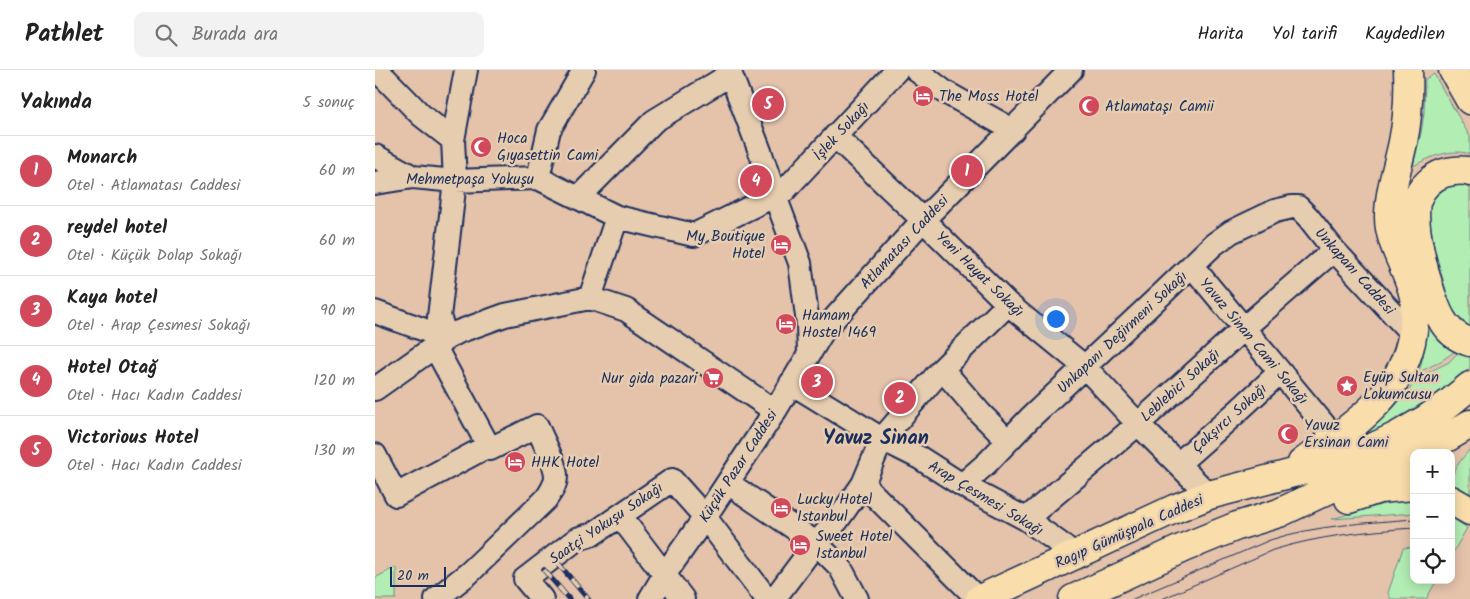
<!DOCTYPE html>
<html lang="tr">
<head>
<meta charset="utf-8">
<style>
	:root { --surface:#fff; --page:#f2f2f2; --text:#222; --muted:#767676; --line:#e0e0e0; --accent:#d1495b }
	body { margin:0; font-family:Kalam,sans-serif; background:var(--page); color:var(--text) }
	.controls { position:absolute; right:15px; bottom:15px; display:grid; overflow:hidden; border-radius:10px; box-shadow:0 2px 12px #0003 }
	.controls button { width:45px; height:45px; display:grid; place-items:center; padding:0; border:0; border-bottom:1px solid var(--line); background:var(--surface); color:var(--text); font:25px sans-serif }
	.scale { position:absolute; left:15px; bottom:12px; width:56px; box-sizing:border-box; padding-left:5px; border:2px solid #1b2f5e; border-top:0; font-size:14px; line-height:18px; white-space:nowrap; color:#1b2f5e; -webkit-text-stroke:4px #e7cdaf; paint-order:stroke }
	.you { position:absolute; left:680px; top:248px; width:18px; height:18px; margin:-12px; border:4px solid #fff; border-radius:50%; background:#1a73e8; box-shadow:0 0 0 8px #1a73e833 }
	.badge { display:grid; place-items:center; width:32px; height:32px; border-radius:50%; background:var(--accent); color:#fff; font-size:16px; font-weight:700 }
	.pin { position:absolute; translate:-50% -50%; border:2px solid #fff; box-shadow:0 1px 5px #0006 }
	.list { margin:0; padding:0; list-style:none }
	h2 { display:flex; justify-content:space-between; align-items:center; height:65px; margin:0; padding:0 20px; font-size:21px }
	h2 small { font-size:16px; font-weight:400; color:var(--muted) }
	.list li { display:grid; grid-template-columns:32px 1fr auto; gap:15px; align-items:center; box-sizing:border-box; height:70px; padding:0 20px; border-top:1px solid var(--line) }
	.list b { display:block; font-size:19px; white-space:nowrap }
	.list p { margin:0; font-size:16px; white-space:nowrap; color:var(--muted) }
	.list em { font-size:16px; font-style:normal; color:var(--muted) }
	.icon { flex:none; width:28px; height:28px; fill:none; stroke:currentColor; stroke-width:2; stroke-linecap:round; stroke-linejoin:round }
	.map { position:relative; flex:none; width:1095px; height:529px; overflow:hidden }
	header { display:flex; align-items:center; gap:30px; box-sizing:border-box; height:70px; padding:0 25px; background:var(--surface); border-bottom:1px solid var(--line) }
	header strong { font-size:24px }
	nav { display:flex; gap:28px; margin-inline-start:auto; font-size:18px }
	.search { width:350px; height:45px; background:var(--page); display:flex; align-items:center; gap:12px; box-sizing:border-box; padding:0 18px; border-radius:10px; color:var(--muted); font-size:19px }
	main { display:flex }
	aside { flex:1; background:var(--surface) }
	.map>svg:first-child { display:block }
	.green { fill:#b2edb3; stroke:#668e88 }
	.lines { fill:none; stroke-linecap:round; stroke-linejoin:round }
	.minor-casing { stroke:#1b2f5e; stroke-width:26 }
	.major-casing { stroke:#1b2f5e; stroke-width:31 }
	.minor { stroke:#e7cdaf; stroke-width:22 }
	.major { stroke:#f9deab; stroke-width:28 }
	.tram { stroke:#1b2f5e; stroke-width:1 }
	.rail-casing { stroke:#1b2f5e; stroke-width:5.5 }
	.rail { stroke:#e7cdaf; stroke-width:4; stroke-dasharray:11; stroke-linecap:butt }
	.labels { text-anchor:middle; stroke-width:5; stroke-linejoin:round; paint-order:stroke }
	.poi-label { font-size:15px; fill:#1b2f5e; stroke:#e7cdaf; text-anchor:start }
	.street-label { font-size:15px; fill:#1b2f5e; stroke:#e7cdaf }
	.district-label { font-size:20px; font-weight:bold; fill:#1b2f5e; stroke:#e7cdaf }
</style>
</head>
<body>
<header>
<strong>Pathlet</strong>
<div class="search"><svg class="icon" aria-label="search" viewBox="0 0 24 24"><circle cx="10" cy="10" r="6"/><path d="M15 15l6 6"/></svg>Burada ara</div>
<nav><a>Harita</a><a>Yol tarifi</a><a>Kaydedilen</a></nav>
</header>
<main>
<aside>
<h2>Yakında<small>5 sonuç</small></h2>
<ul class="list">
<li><span class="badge">1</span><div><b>Monarch</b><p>Otel · Atlamatası Caddesi</p></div><em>60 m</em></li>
<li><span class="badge">2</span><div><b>reydel hotel</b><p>Otel · Küçük Dolap Sokağı</p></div><em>60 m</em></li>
<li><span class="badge">3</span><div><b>Kaya hotel</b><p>Otel · Arap Çesmesi Sokağı</p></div><em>90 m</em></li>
<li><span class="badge">4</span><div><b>Hotel Otağ</b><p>Otel · Hacı Kadın Caddesi</p></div><em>120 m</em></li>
<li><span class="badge">5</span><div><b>Victorious Hotel</b><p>Otel · Hacı Kadın Caddesi</p></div><em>130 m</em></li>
</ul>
</aside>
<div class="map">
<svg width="1095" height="529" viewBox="0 0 1095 529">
	<rect width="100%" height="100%" fill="#e5c2aa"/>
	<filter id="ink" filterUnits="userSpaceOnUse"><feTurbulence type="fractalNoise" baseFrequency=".02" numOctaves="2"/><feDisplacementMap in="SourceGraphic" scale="10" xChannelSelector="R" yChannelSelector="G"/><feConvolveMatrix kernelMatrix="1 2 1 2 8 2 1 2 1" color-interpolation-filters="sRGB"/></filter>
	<g filter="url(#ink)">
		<!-- green -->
		<path class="green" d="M1059 4 1095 67V84C1076 78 1055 87 1038 96L1046 63 1049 43 1050 9Z
			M1085 114 1095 118V257L1084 248 1078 240 1074 231 1060 181 1054 147 1055 132 1061 120 1073 115Z
			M1052 248 1080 281C1069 290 1057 296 1044 302 1049 283 1052 267 1052 248Z
			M1084 281 1095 285V298C1064 325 1030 344 995 364L993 360 1015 341 1033 322 1042 308 1074 292Z
			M1095 379V428L1076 415C1076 401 1086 390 1095 379Z
			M1026 429 1039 430V443L957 449Z
			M1076 446 1092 458 1076 486Z
			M1039 477V510H1062L1051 529H1016L1013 523 1028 478Z
			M21 497V529H0V508Z"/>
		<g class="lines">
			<!-- minor casing -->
			<g class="minor-casing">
				<path id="minor" d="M0 0 10 8 46 45 78 70
					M354 0 386 84 400 126 425 193 433 254 434 283
					M541 0 570 22 638 60
					M460 66 548 150 633 234 710 297 763 354 834 425
					M0 86 38 107
					M163 108 174 60 209 0
					M0 113 38 107 80 111 163 108 242 147 319 165 409 121 522 0
					M203 128 279 51 356 4
					M817 196 961 369
					M215 228 242 147
					M0 242 72 268
					M72 268 64 247 80 111 78 70 91 0
					M60 277 115 379 162 356C167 369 181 394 181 406 181 415 176 422 171 429L94 503 61 529
					M567 299 606 344 632 370
					M416 313 507 369 545 388 587 415 651 449 701 485
					M0 319 72 268 83 262 130 245 215 228 251 240 400 341
					M0 385 21 425 113 376
					M803 394 863 341 905 302
					M353 413 441 473 465 497 482 529
					M488 414 603 529
					M587 415 612 393 655 348 790 221 838 175 856 162 900 141 917 137H923L933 147 959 180 1038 265
					M245 446 308 529
					M651 449 763 354 869 258 959 180
					M167 529 150 509 202 469 218 464 297 410 330 447 392 529
					M275 529 290 504 330 447 400 341 448 261 548 150 696 0
					M399 529 441 473 462 451 488 414 507 369 567 299 633 234"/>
			</g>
			<!-- major casing -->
			<g class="major-casing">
				<path id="major" d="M1078 0 1095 30
					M1095 102C1087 99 1077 101 1069 103 1057 107 1047 117 1042 129 1034 152 1054 227 1066 248 1072 260 1082 268 1095 272
					M1046 383 1095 354
					M927 393C971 360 1023 330 1036 272 1039 257 1041 242 1039 227 1034 200 1014 175 1014 147 1014 121 1023 97 1028 72 1033 48 1034 24 1033 0
					M974 429 1004 419 1039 416
					M1076 430 1095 441
					M605 529 799 439 834 425 926 401 965 389 999 377 1022 366 1050 350 1073 334 1095 316
					M698 529 808 478 862 456 904 443 963 415 1023 393 1039 386"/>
			</g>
			<!-- minor -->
			<use href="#minor" class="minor"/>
			<!-- major -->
			<use href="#major" class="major"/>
			<!-- tram -->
			<path class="tram" d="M758 529 895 470C941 455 991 453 1039 449
				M787 529 898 480C943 466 991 461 1039 458"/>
			<!-- rail casing -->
			<g class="rail-casing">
				<path id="rail" d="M182 492 213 529
					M169 500 194 529"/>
			</g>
			<!-- rail -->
			<use href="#rail" class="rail"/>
		</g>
	</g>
	<!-- icons -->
	<defs>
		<g id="hotel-disc" transform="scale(1.125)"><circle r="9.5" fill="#d1495b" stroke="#e7cdaf"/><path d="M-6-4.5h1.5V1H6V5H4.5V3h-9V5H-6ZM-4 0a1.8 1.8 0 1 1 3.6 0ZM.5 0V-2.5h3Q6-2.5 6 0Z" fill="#fff"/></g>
		<g id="mosque-disc" transform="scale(1.125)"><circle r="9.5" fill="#d1495b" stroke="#e7cdaf"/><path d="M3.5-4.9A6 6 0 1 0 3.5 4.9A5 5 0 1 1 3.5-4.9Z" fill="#fff"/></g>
		<g id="supermarket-disc" transform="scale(1.125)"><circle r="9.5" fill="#d1495b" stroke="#e7cdaf"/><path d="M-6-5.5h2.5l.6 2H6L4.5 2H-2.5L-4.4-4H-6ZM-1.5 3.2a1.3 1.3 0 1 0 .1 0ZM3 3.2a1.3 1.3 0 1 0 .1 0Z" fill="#fff"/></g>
		<g id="sight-disc" transform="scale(1.125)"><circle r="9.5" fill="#d1495b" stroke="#e7cdaf"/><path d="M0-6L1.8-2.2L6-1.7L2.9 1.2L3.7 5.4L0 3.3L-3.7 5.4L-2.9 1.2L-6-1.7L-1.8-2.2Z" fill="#fff"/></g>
	</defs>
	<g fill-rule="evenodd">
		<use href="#hotel-disc" x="548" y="26"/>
		<use href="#mosque-disc" x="714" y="36"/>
		<use href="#mosque-disc" x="106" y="77"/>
		<use href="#hotel-disc" x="406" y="175"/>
		<use href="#hotel-disc" x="411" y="254"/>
		<use href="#supermarket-disc" x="338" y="308"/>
		<use href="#sight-disc" x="972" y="316"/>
		<use href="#mosque-disc" x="913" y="364"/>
		<use href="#hotel-disc" x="140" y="392"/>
		<use href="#hotel-disc" x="406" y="438"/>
		<use href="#hotel-disc" x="425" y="475"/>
	</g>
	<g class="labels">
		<!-- poi labels -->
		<g class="poi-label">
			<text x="564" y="31">The Moss Hotel</text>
			<text x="730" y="41">Atlamataşı Camii</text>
			<text x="122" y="73">Hoca<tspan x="122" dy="17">Gıyasettin Cami</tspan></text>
			<text x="390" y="171" text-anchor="end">My Boutique<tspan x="390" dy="17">Hotel</tspan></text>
			<text x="427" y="250">Hamam<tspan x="427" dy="17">Hostel 1469</tspan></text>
			<text x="988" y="312">Eyüp Sultan<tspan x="988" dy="17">Lokumcusu</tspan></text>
			<text x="322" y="313" text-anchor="end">Nur gida pazari</text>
			<text x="929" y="360">Yavuz<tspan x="929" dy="17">Ersinan Cami</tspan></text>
			<text x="156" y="397">HHK Hotel</text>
			<text x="422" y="434">Lucky Hotel<tspan x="422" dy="17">Istanbul</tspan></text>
			<text x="441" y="471">Sweet Hotel<tspan x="441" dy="17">Istanbul</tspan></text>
		</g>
		<!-- street labels -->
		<g class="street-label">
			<text transform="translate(466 61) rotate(-47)" y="5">İşlek Sokağı</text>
			<text x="95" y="114">Mehmetpaşa Yokuşu</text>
			<text transform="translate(529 172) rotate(-47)" y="5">Atlamatası Caddesi</text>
			<text transform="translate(980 201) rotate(48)" y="5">Unkapanı Caddesi</text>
			<text transform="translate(605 204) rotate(44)" y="5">Yeni Hayat Sokağı</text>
			<text transform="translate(747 262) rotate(-43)" y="5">Unkapanı Değirmeni Sokağı</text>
			<text transform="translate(879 271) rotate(50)" y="5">Yavuz Sinan Cami Sokağı</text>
			<text transform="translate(805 315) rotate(-42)" y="5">Leblebici Sokağı</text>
			<text transform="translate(854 348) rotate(-42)" y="5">Çakşırcı Sokağı</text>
			<text transform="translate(363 396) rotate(-57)" y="5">Küçük Pazar Caddesi</text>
			<text transform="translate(611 428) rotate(31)" y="5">Arap Çesmesi Sokağı</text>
			<text transform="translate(231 453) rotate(-34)" y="5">Saatçi Yokuşu Sokağı</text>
			<text transform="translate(754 461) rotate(-24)" y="5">Ragıp Gümüşpala Caddesi</text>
		</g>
		<!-- district labels -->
		<g class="district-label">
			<text x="501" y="374">Yavuz Sinan</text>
		</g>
	</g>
</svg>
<div class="controls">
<button>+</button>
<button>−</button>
<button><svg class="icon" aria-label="locate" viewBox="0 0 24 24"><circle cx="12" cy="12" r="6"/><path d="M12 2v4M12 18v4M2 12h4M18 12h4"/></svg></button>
</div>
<div class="scale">20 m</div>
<div class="you"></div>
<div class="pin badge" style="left:592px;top:101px">1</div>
<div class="pin badge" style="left:525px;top:328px">2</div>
<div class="pin badge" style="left:442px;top:312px">3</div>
<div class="pin badge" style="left:381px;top:111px">4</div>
<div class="pin badge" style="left:393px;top:34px">5</div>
</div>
</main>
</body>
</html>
